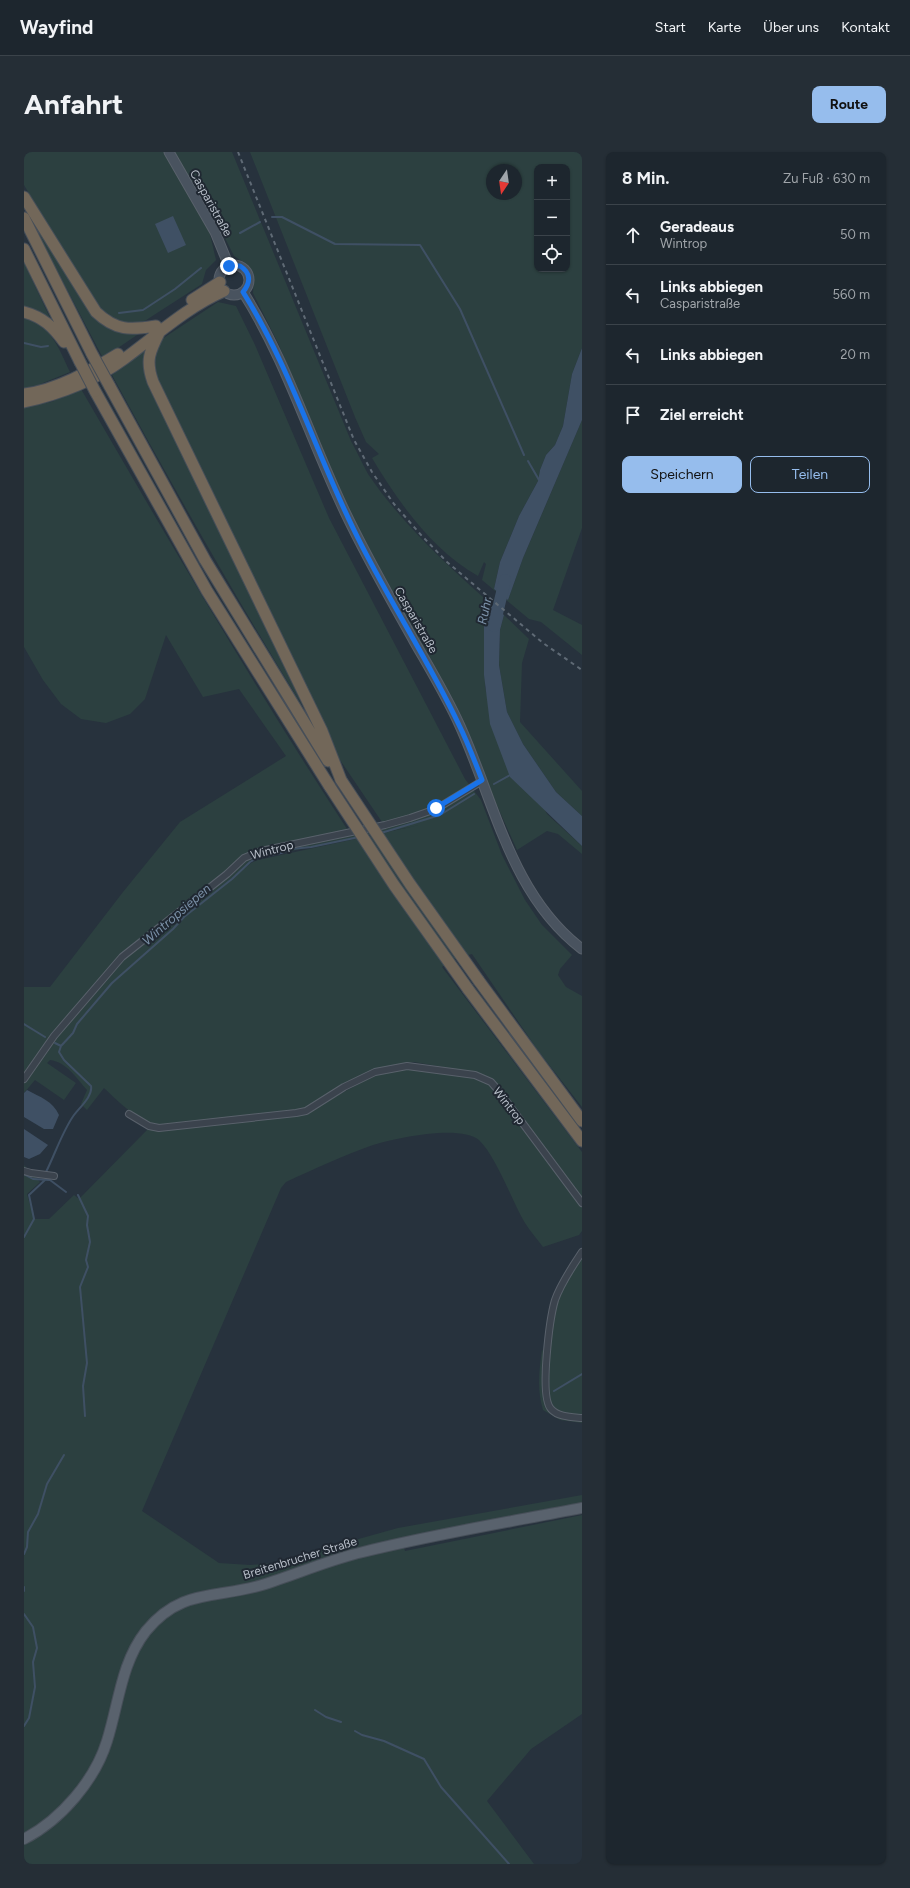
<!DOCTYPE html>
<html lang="de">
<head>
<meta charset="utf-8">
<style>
	:root { --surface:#1d262e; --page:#252e36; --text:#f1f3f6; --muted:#a0a5aa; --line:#3b434a; --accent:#96bded }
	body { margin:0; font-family:Figtree,sans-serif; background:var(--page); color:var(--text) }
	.controls { position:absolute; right:12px; top:12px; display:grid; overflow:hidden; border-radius:8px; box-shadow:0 1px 3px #0004 }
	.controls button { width:36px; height:36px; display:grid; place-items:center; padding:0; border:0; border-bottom:1px solid var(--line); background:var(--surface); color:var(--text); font:20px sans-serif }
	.compass { position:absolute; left:462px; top:12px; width:36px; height:36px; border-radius:50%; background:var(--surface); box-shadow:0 1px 3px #0004; rotate:193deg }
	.stop { position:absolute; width:12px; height:12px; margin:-9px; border:3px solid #1a73e8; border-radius:50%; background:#fff }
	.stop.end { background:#1a73e8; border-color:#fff; box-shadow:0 1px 4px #0008 }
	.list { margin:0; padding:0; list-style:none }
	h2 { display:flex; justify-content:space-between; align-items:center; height:52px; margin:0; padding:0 16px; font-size:17px }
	h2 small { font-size:13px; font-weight:400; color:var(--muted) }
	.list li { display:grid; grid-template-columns:26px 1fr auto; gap:12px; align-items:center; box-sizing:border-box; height:60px; padding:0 16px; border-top:1px solid var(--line) }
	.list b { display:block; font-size:15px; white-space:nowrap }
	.list p { margin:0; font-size:13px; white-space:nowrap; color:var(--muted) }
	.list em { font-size:13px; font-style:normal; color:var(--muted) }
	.actions { display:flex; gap:8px; padding:12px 16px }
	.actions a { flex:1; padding:9px 0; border:1px solid var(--accent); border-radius:8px; text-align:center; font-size:14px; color:var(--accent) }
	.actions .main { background:var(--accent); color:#111 }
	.icon { flex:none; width:22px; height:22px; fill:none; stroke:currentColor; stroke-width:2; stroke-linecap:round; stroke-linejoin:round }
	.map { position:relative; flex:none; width:558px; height:1712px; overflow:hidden; border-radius:8px }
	header { display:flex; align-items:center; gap:24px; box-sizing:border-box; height:56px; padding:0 20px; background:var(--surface); border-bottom:1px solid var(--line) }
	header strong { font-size:19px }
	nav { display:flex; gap:22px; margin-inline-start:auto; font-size:14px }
	.intro { display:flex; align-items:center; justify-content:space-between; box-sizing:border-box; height:96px; padding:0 24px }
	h1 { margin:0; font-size:28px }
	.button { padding:10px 18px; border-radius:8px; background:var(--accent); color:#111; font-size:14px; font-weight:700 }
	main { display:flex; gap:24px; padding:0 24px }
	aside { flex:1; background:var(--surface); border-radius:8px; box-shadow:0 1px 3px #0004 }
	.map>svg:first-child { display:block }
	.green { fill:#2c4040; fill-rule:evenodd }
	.water { fill:#3f5064 }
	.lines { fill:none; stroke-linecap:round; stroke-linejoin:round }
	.stream { stroke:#3f5064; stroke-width:2 }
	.river { stroke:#3f5064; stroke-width:12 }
	.street-casing { stroke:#59616b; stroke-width:8 }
	.secondary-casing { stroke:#59616b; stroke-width:11 }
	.primary-casing { stroke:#474f59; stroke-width:12 }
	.highway-casing { stroke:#464e58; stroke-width:13 }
	.street { stroke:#3b434d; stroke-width:6 }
	.secondary { stroke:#49535f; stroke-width:9 }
	.primary { stroke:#59626d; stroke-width:10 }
	.highway { stroke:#726759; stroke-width:11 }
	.rail { stroke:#5f6a75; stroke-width:2; stroke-dasharray:4 4; stroke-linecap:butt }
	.highway-bridge-casing { stroke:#464e58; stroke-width:13; stroke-linecap:butt }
	.highway-bridge { stroke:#726759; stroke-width:11 }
	.route { stroke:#1a73e8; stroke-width:5 }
	.labels { text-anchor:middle; stroke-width:4; stroke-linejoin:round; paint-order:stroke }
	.street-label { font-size:12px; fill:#b7bec8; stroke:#202832 }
	.water-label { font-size:13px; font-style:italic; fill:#7b91a8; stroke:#202832 }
</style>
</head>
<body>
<header>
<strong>Wayfind</strong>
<nav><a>Start</a><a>Karte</a><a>Über uns</a><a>Kontakt</a></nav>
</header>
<div class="intro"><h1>Anfahrt</h1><a class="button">Route</a></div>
<main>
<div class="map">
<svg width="558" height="1712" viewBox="0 0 558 1712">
	<rect width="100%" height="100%" fill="#27323d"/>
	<!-- green -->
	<path class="green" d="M0 0H141L185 78 192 108 182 118 178 132 116 172 96 171 82 163 66 143 0 33Z
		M149 0H208L327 289C333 300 338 311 344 322 378 372 423 413 468 453L460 475 461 535 464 547 523 662 558 694V702L534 682 523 679 493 698 462 629 323 355 254 191 229 141 230 125 221 111 210 104 196 76Z
		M226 0H558V196L548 222 539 274 531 293 522 303 516 318 514 329 495 364 476 410 470 437 484 448 499 406 558 268V376L529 458 558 473V503L517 470 505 467 458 428 462 412 460 410 454 424C408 398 375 351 348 306L355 302 342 290 331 265ZM513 15H543V117H513ZM468 18H492V42H468Z
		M0 51 68 158 119 179 79 206 0 56Z
		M0 111 27 168 15 159 0 156Z
		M194 150 212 154 231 193 305 366 441 627 457 648 478 703 501 748 518 773 548 803 536 817 534 823 542 835 558 844V955L515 900 448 802 427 808 418 815 558 1000V1079L555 1083 519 1095C513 1087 506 1079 501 1071 488 1049 472 1004 455 988 437 972 370 986 349 993 320 1003 290 1017 262 1030L257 1036 118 1359 195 1411 226 1413 249 1411 374 1376 558 1343V1352L377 1387 381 1399 558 1363V1562L507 1597 463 1649 510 1712H0V1013L16 1030 3 1042 10 1067H25L50 1043 55 1047 124 977 136 978 281 961 353 922 384 915 454 927V921L390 910 352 917 280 958 136 973C113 969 96 951 80 936L63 958 57 952 63 938C53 927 43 910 26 908L23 911 52 931 40 948 11 928 0 941V835H26L99 740 156 670 262 604 215 537 179 545 142 483 121 547 106 562 82 571 57 567 37 552 19 528 0 495V254L27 250 57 237C143 386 229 533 323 677L358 670 312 602 130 222 129 199 138 187ZM396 673 234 708 227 711 206 728 228 707Z
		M0 166C27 172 35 197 46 220L14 233 0 236Z
		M124 195 120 207 279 555C212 446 149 335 88 223Z
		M480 463 505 487 498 511 496 570 558 639V664L532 640 499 592 483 560 475 513 476 478Z
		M558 1104V1271L536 1268 519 1258C513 1238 515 1219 518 1198L521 1200 525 1196 533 1151 541 1131Z"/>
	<!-- water -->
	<path class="water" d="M149 64 162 93 144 101 131 72Z
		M558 196V268L499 406 484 448 470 437 476 410 495 364 514 329 516 318 522 303 531 293 539 274 548 222Z
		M468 453 480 463 476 478 475 513 483 560 499 592 532 640 558 664V694L486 625 466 572 460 523V475Z
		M3 938C16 945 29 949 35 963L29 977H20L0 965V941Z
		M0 977 24 993 16 1002 5 1007 0 1005Z"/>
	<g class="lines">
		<!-- stream -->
		<path class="stream" d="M248 65H258L311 92 396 93 436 157 500 303
			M216 81 236 70
			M95 161 119 158 151 137 177 116
			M0 191 17 195 24 194
			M504 309 515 328
			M470 632 486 623
			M357 681 416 663 450 642
			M0 872 21 885
			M31 891 37 894
			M22 1020C31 1002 39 978 50 963 56 955 69 944 67 934L40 908 35 900 37 894 49 881 53 872 88 831 149 777 160 765 208 727 226 710 233 706 257 701 267 697 287 695 335 685
			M0 1022 9 1027 26 1028 42 1040
			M54 1043 64 1064 63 1073 66 1090 62 1108 64 1115 56 1135 63 1211 59 1234 61 1264
			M0 1085 10 1067 5 1043 22 1027
			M530 1239 558 1222
			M0 1402 3 1395 4 1380 14 1362 23 1332 40 1303
			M0 1435V1439
			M0 1462 9 1475 13 1496 9 1510 11 1535 5 1566 0 1574
			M291 1558 302 1565 317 1570
			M331 1579 338 1583 360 1589 400 1607 417 1635 485 1712"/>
		<!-- river -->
		<path class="river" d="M470 474 481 428"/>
		<!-- street casing -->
		<g class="street-casing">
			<path id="street" d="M0 927 30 884 98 805 203 722 220 706 237 699 361 673 386 666 412 657 458 629
				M105 962 125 974 135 976 272 961 282 959 320 935 351 920 383 914 451 923 467 930 474 938 558 1051
				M0 1019 7 1021 30 1024
				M558 1100C548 1115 537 1131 531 1148 526 1165 515 1244 527 1257 534 1265 547 1265 558 1266"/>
		</g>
		<!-- secondary casing -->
		<g class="secondary-casing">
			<path id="secondary" d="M145 0 191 80 205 114
				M195 128a15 15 0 1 1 30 0a15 15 0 1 1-30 0Z
				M219 140C262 208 286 287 321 360 342 404 366 446 390 489 406 517 423 545 436 574 471 651 487 743 558 797"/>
		</g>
		<!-- primary casing -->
		<g class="primary-casing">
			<path id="primary" d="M0 1687C37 1668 71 1628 83 1589 95 1551 97 1511 122 1479 157 1436 192 1447 238 1433 271 1423 304 1408 339 1400 411 1382 485 1370 558 1356"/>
		</g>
		<!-- highway casing -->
		<g class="highway-casing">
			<path id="highway" d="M0 45 72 160C92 179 106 178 132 174
				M0 66 68 202
				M0 97 56 210
				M168 148 196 130
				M0 160C19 165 29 175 40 190
				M136 179C126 199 121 208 129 230L298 579 317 628
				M85 233 181 408 304 609
				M71 239 183 439 306 635
				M0 242C33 238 66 219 94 202
				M0 250C36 242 70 229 100 207 133 183 163 155 200 139
				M455 829 558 969
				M444 837 558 989"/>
		</g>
		<!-- street -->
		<use href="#street" class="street"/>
		<!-- secondary -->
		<use href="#secondary" class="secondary"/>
		<!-- primary -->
		<use href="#primary" class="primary"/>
		<!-- highway -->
		<use href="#highway" class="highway"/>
		<!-- rail -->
		<path class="rail" d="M214 0 330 288 348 320 370 352 398 384 423 410 519 491 558 518"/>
		<!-- highway-bridge casing -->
		<g class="highway-bridge-casing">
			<path id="highway-bridge" d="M68 202 85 233
				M56 210 71 239
				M317 628 386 732 455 829
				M306 635 370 733 444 837"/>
		</g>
		<!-- highway-bridge -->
		<use href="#highway-bridge" class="highway-bridge"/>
	</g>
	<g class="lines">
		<!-- route -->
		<path class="route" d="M205 114H216C227 121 227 130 219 140 265 213 291 298 329 376 361 443 403 505 435 573 444 591 451 610 458 628L412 656"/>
	</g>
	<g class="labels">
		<!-- street labels -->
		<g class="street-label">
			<text transform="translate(187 51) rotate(61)" y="4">Casparistraße</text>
			<text transform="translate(392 468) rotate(60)" y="4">Casparistraße</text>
			<text transform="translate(248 698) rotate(-15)" y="4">Wintrop</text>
			<text transform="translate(485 954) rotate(52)" y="4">Wintrop</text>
			<text transform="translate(276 1406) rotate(-17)" y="4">Breitenbrucher Straße</text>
		</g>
		<!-- water labels -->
		<g class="water-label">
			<text transform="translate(460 459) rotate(-78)" y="5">Ruhr</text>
			<text transform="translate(152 762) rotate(-41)" y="5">Wintropsiepen</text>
		</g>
	</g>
</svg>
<div class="controls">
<button>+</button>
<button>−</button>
<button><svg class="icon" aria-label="locate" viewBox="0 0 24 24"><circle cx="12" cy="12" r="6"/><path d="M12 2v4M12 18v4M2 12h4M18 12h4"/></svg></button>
</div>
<svg class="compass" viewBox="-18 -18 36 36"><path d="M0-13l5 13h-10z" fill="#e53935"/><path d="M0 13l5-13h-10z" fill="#a0a5aa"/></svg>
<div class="stop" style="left:412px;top:656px"></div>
<div class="stop end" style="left:205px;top:114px"></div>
</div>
<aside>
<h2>8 Min.<small>Zu Fuß · 630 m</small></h2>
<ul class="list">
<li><svg class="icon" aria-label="ahead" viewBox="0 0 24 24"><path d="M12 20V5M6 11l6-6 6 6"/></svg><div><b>Geradeaus</b><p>Wintrop</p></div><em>50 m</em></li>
<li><svg class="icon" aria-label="left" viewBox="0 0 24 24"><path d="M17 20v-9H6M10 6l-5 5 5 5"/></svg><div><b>Links abbiegen</b><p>Casparistraße</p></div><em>560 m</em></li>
<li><svg class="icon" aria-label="left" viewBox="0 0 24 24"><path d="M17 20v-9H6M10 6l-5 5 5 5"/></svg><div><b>Links abbiegen</b></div><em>20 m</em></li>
<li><svg class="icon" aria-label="arrive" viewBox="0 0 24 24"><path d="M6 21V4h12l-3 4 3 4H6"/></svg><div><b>Ziel erreicht</b></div></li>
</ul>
<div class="actions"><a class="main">Speichern</a><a>Teilen</a></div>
</aside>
</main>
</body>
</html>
